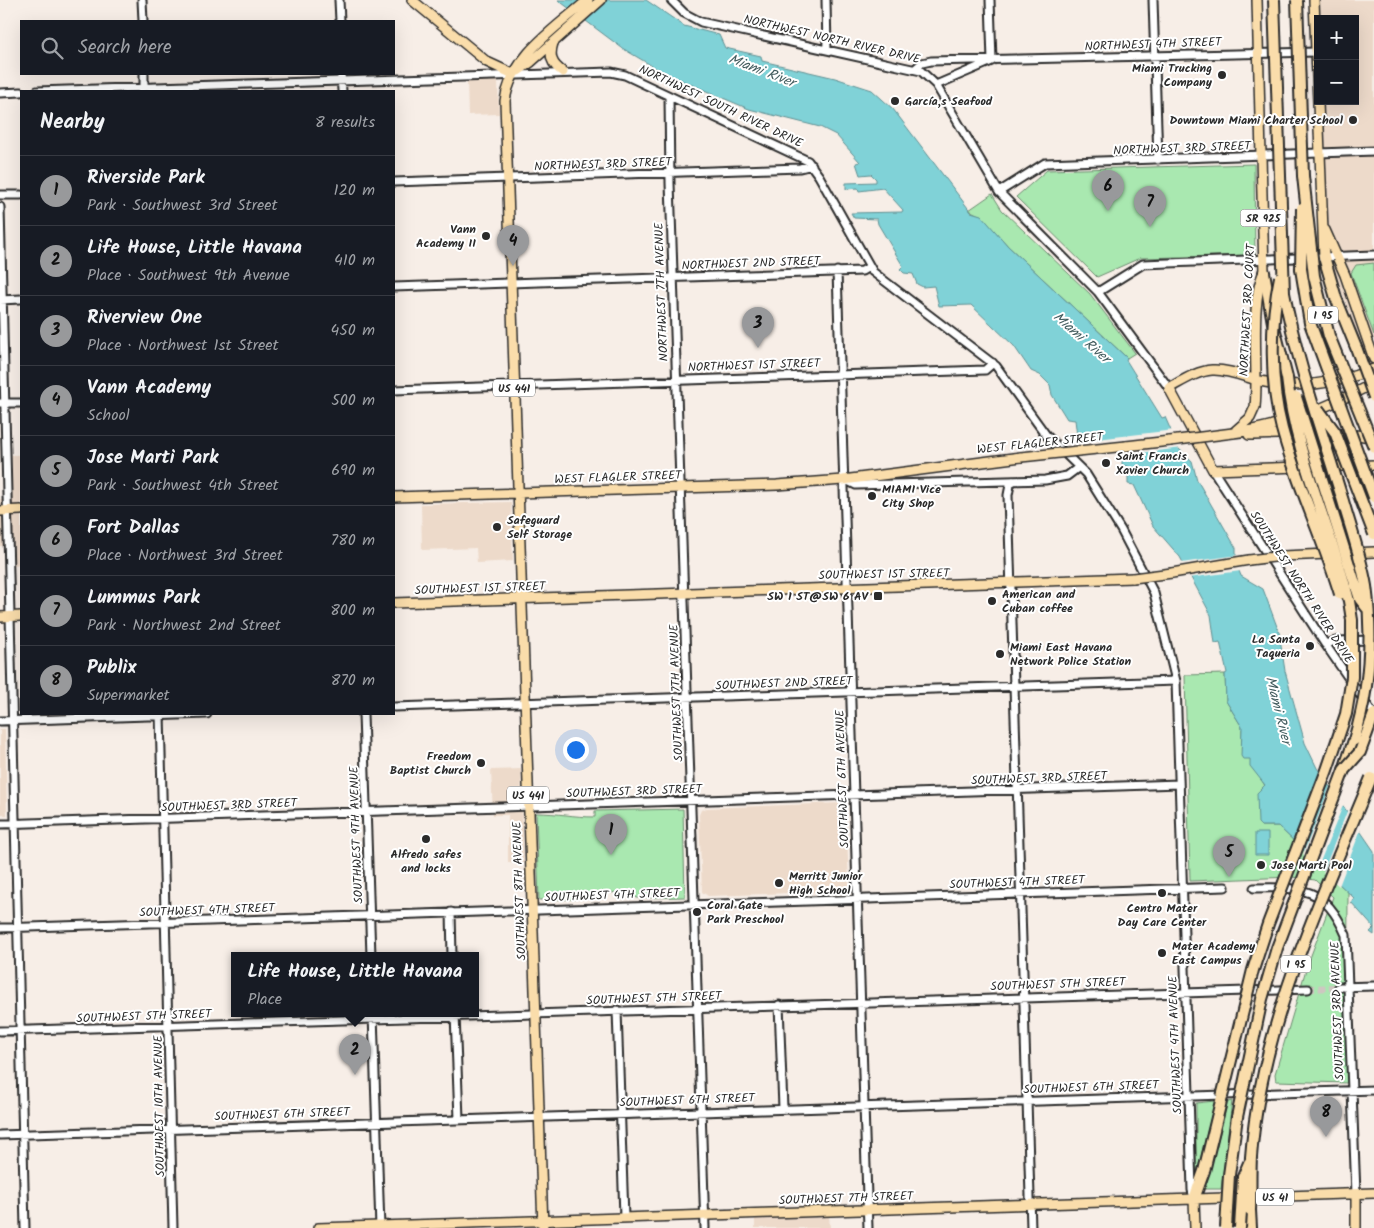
<!DOCTYPE html>
<html lang="en">
<head>
<meta charset="utf-8">
<style>
	:root { --surface:#171b24; --page:#242831; --text:#f1f3f6; --muted:#9ea1a6; --line:#363941; --accent:#98999b }
	body { margin:0; font-family:Kalam,sans-serif; background:var(--page); color:var(--text) }
	.controls { position:absolute; right:15px; top:15px; display:grid; overflow:hidden; border-radius:0px; box-shadow:0 5px 20px #0002 }
	.controls button { width:45px; height:45px; display:grid; place-items:center; padding:0; border:0; border-bottom:1px solid var(--line); background:var(--surface); color:var(--text); font:25px sans-serif }
	.you { position:absolute; left:575px; top:749px; width:18px; height:18px; margin:-12px; border:4px solid #fff; border-radius:50%; background:#1a73e8; box-shadow:0 0 0 8px #1a73e833 }
	.badge { display:grid; place-items:center; width:32px; height:32px; border-radius:50%; background:var(--accent); color:#111; font-size:16px; font-weight:700 }
	.pin { position:absolute; translate:-50% -41px; filter:drop-shadow(0 1px 2px #0008) }
	.pin::after { content:''; position:absolute; top:26px; width:18px; height:15px; background:inherit; clip-path:polygon(0 0,100% 0,50% 100%) }
	.popup { position:absolute; left:231px; top:952px; width:248px; height:65px; box-sizing:border-box; display:grid; place-content:center; border-radius:0px; background:var(--surface); filter:drop-shadow(0 1px 4px #0005); font-size:16px; white-space:nowrap; color:var(--muted) }
	.popup b { font-size:19px; color:var(--text) }
	.popup::after { content:''; position:absolute; left:50%; top:100%; margin-left:-10px; border:10px solid transparent; border-top-color:var(--surface) }
	.list { margin:0; padding:0; list-style:none }
	h2 { display:flex; justify-content:space-between; align-items:center; height:65px; margin:0; padding:0 20px; font-size:21px }
	h2 small { font-size:16px; font-weight:400; color:var(--muted) }
	.list li { display:grid; grid-template-columns:32px 1fr auto; gap:15px; align-items:center; box-sizing:border-box; height:70px; padding:0 20px; border-top:1px solid var(--line) }
	.list b { display:block; font-size:19px; white-space:nowrap }
	.list p { margin:0; font-size:16px; white-space:nowrap; color:var(--muted) }
	.list em { font-size:16px; font-style:normal; color:var(--muted) }
	.icon { flex:none; width:28px; height:28px; fill:none; stroke:currentColor; stroke-width:2; stroke-linecap:round; stroke-linejoin:round }
	.map { position:relative; flex:none; width:1374px; height:1228px; overflow:hidden }
	.search { position:absolute; background:var(--surface); box-shadow:0 5px 20px #0002; left:20px; top:20px; width:375px; height:55px; display:flex; align-items:center; gap:12px; box-sizing:border-box; padding:0 18px; border-radius:0px; color:var(--muted); font-size:19px }
	.panel { position:absolute; background:var(--surface); box-shadow:0 5px 20px #0002; left:20px; top:90px; width:375px; height:625px; border-radius:0px }
	.map>svg:first-child { display:block }
	.built { fill:#eddaca }
	.green { fill:#a9e8b0; stroke:#6a8a6e }
	.water { fill:#80d2d7; stroke:#5e8f92 }
	.pier { fill:#f7eee7 }
	.lines { fill:none; stroke-linecap:round; stroke-linejoin:round }
	.minor-tunnel { stroke:#cec7c1; stroke-width:7; stroke-dasharray:7 3.5; stroke-linecap:butt }
	.minor-casing { stroke:#2b2b2b; stroke-width:11 }
	.major-casing { stroke:#2b2b2b; stroke-width:12 }
	.highway-casing { stroke:#2b2b2b; stroke-width:14 }
	.minor { stroke:#fff; stroke-width:7 }
	.major { stroke:#faddab; stroke-width:9 }
	.highway { stroke:#faddab; stroke-width:10 }
	.major-bridge-casing { stroke:#2b2b2b; stroke-width:12; stroke-linecap:butt }
	.highway-bridge-casing { stroke:#2b2b2b; stroke-width:14; stroke-linecap:butt }
	.major-bridge { stroke:#faddab; stroke-width:9 }
	.highway-bridge { stroke:#faddab; stroke-width:10 }
	.poi-dot { fill:#2b2b2b; stroke:#fff; stroke-width:2 }
	.labels { text-anchor:middle; stroke-width:4; stroke-linejoin:round; paint-order:stroke }
	.shield { fill:#fff; stroke:#6b6b6b; stroke-width:1 }
	.shield-label { font-size:11px; font-weight:bold; fill:#2b2b2b }
	.street-label { font-size:12px; fill:#2b2b2b; stroke:#fff }
	.poi-label { font-size:12px; font-weight:bold; fill:#2b2b2b; stroke:#fff; text-anchor:start }
	.water-label { font-size:14px; font-style:italic; fill:#445d5f; stroke:#fff }
</style>
</head>
<body>
<div class="map">
<svg width="1374" height="1228" viewBox="0 0 1374 1228">
	<rect width="100%" height="100%" fill="#f7eee7"/>
	<filter id="ink" filterUnits="userSpaceOnUse"><feTurbulence type="fractalNoise" baseFrequency=".02" numOctaves="2"/><feDisplacementMap in="SourceGraphic" scale="10" xChannelSelector="R" yChannelSelector="G"/><feConvolveMatrix kernelMatrix="1 2 1 2 8 2 1 2 1" color-interpolation-filters="sRGB"/></filter>
	<g filter="url(#ink)">
		<!-- built -->
		<path class="built" d="M1319 0H1374V378L1334 271 1325 214 1322 101H1355V19H1319Z
			M467 81H498L499 114 468 115Z
			M11 455H21V564L14 565 13 546H0V499H12Z
			M511 502 513 561 477 563 476 548 422 550 421 504Z
			M0 729H5L7 815H0Z
			M521 769 524 863H508V815H493L491 770Z
			M842 803 846 810 849 885 845 891 708 896 702 892 699 815 701 810 707 808Z
			M829 1215 830 1228H755V1217Z"/>
		<!-- green -->
		<path class="green" d="M1254 164 1255 255 1140 258 1097 277 1016 197 1047 170Z
			M992 194 1002 210 1090 294 1135 353 1127 358 1008 246 981 216 969 210Z
			M1374 263V335L1351 273 1356 265Z
			M1225 674 1226 701 1242 727V755L1250 758 1265 786 1261 826H1278L1348 892 1347 1083 1276 1081 1275 1074 1307 966 1333 897 1315 880 1292 877 1190 881 1185 675Z
			M683 809 685 897 637 898 629 892 576 894 575 899 539 900 536 813C559 813 573 817 595 817V811Z
			M1215 1101 1196 1176V1103Z
			M1232 1101 1221 1189H1205L1228 1102Z"/>
		<!-- water -->
		<path class="water" d="M558 0H646L684 26 719 35 725 48 761 56 762 61 835 78 872 90 893 109 971 212 981 215 1008 246 1127 358 1126 360 1162 418 1165 417 1179 449 1192 461 1197 480 1236 548V563L1241 576 1263 589 1279 632 1285 671 1305 743 1317 768 1374 851V935L1370 932 1374 928 1351 902 1354 898 1278 826H1261L1258 823 1257 793 1265 785 1250 766V759H1243L1241 756 1242 727 1226 701 1225 674 1227 673 1220 642 1215 643 1211 615 1180 557 1153 526 1134 485 1128 484V466H1122V455L1119 451 1083 441 1077 436 1075 420 1067 419 1052 395 1050 385 1040 375 1031 371 1014 346 971 305 939 306 934 286 923 287 917 284 913 274 904 273 900 269 903 266 878 224 877 219 854 218 851 213 902 212 903 210 883 188 859 191 858 188 846 189V183L876 182V179L871 174 860 175 856 163 860 162 836 135 820 127 749 109 664 73 622 48Z
			M1255 833H1268V855H1255Z"/>
		<!-- pier -->
		<path class="pier" d="M1174 430 1184 448 1119 455 1114 450 1097 445 1083 444 1080 441Z
			M1238 555 1241 571 1188 578 1181 563Z
			M1331 784 1344 803 1318 867 1303 854Z
			M1348 809 1361 829 1339 886 1323 872Z"/>
		<g class="lines">
			<!-- minor-tunnel -->
			<path class="minor-tunnel" d="M1308 989 1339 987"/>
			<!-- minor casing -->
			<g class="minor-casing">
				<path id="minor" d="M142 0 143 21
					M339 0 340 21
					M671 0 684 13 701 22 921 71 936 85 999 192 1098 292 1169 388
					M826 0 827 50
					M990 0 992 61
					M1153 0 1158 160
					M915 69 922 63 931 61 1316 52
					M144 74V91
					M341 74 342 91
					M936 85 992 61
					M37 91 611 72 625 75 808 161 819 176 873 272 996 366 1046 435 1086 474 1121 530 1154 593 1176 681 1192 1190 1194 1199
					M0 93 21 92
					M669 96 670 183 705 1228
					M394 182 800 168 812 165
					M999 192 1045 163 1374 151
					M0 195H21
					M0 207 25 1228
					M837 271 868 1228
					M394 287 862 271 869 267
					M1098 292 1143 264 1374 255
					M0 300 21 299
					M394 390 985 370 993 363
					M0 403H21
					M1213 470 1325 644 1374 715
					M846 480 856 485 1045 480 1067 476 1079 467
					M1013 481 1010 485 1008 495 1031 1228
					M1325 644 1336 641 1372 640
					M394 707 1176 681
					M160 714 173 1228
					M363 714 371 956
					M0 721 207 714
					M0 824 1179 784
					M1254 888C1303 887 1325 887 1346 935L1356 1194
					M451 912 452 956
					M0 928 1225 887
					M1339 987 1374 986
					M779 1005 783 1108
					M617 1010 624 1217
					M373 1014 380 1228
					M455 1014 459 1119
					M0 1031 1308 989
					M0 1135 1374 1090"/>
			</g>
			<!-- major casing -->
			<g class="major-casing">
				<path id="major" d="M412 0 487 62 513 74
					M1314 0 1324 257
					M553 43C549 56 551 64 563 72
					M518 71 531 62 601 0
					M1325 230 1345 275 1374 359
					M1233 433 1250 418 1255 407C1259 371 1249 302 1264 272L1257 0
					M1233 433C1283 427 1330 406 1374 383
					M1249 435C1292 434 1331 429 1374 438
					M1126 446 1170 441
					M1299 467 1213 470 1169 388C1182 381 1197 371 1212 370 1228 369 1245 377 1260 381 1300 389 1337 384 1374 369
					M1312 467 1374 465
					M394 497 777 485 843 480 1021 457
					M0 511 21 510
					M1283 556 1374 552
					M1172 573 1249 560
					M394 603 1133 578
					M0 617 21 616
					M1356 1194V1228
					M1194 1199 1195 1228
					M318 1228 1374 1193
					M543 1228 505 101C511 56 556 28 588 0"/>
			</g>
			<!-- highway casing -->
			<g class="highway-casing">
				<path id="highway" d="M1324 257 1336 298 1357 350
					M1264 272 1273 323 1287 378
					M1344 770 1354 740
					M1194 1199 1204 1171 1222 1097
					M1250 1210 1251 1228"/>
			</g>
			<!-- minor -->
			<use href="#minor" class="minor"/>
			<!-- major -->
			<use href="#major" class="major"/>
			<!-- highway -->
			<use href="#highway" class="highway"/>
			<!-- major-bridge casing -->
			<g class="major-bridge-casing">
				<path id="major-bridge" d="M1170 441 1233 433
					M1021 457 1126 446
					M1249 560 1283 556
					M1133 578 1172 573"/>
			</g>
			<!-- highway-bridge casing -->
			<g class="highway-bridge-casing">
				<path id="highway-bridge" d="M1274 0 1284 293C1297 363 1322 432 1343 501 1351 529 1361 557 1366 586 1373 637 1369 691 1354 740
					M1297 0 1303 176 1314 276 1329 336 1374 447
					M1302 208 1301 269 1310 323 1374 497
					M1280 277C1270 323 1270 384 1282 429 1297 485 1323 538 1340 594
					M1357 350 1374 397
					M1296 397 1360 599 1367 608
					M1318 409 1335 432 1374 534
					M1222 1097 1253 970 1268 924 1327 770 1346 714 1352 677V620L1349 601C1330 526 1295 455 1287 378
					M1250 1210C1251 1192 1250 1174 1251 1157 1261 1024 1321 900 1371 778
					M1226 1228 1229 1175 1237 1117 1262 999 1277 948 1344 770 1360 752 1374 714
					M1240 1228 1243 1177 1249 1163"/>
			</g>
			<!-- major-bridge -->
			<use href="#major-bridge" class="major-bridge"/>
			<!-- highway-bridge -->
			<use href="#highway-bridge" class="highway-bridge"/>
		</g>
	</g>
	<!-- markers -->
	<g class="poi-dot">
		<circle cx="1222" cy="75" r="5"/>
		<circle cx="895" cy="101" r="5"/>
		<circle cx="1353" cy="120" r="5"/>
		<circle cx="486" cy="236" r="5"/>
		<circle cx="1106" cy="463" r="5"/>
		<circle cx="872" cy="496" r="5"/>
		<circle cx="497" cy="527" r="5"/>
		<rect x="873" y="591" width="10" height="10" rx="2.5"/>
		<circle cx="992" cy="601" r="5"/>
		<circle cx="1310" cy="646" r="5"/>
		<circle cx="1000" cy="654" r="5"/>
		<circle cx="481" cy="763" r="5"/>
		<circle cx="426" cy="839" r="5"/>
		<circle cx="1261" cy="865" r="5"/>
		<circle cx="779" cy="883" r="5"/>
		<circle cx="1162" cy="893" r="5"/>
		<circle cx="697" cy="912" r="5"/>
		<circle cx="1162" cy="953" r="5"/>
	</g>
	<g class="labels">
		<!-- shield labels -->
		<g class="shield">
			<rect x="1240.5" y="209.5" width="45" height="17" rx="4"/>
			<rect x="1308" y="306.5" width="30" height="17" rx="4"/>
			<rect x="493" y="379.5" width="42" height="17" rx="4"/>
			<rect x="507" y="786.5" width="42" height="17" rx="4"/>
			<rect x="1281" y="955.5" width="30" height="17" rx="4"/>
			<rect x="1256" y="1188.5" width="38" height="17" rx="4"/>
		</g>
		<g class="shield-label">
			<text x="1263" y="222">SR 925</text>
			<text x="1323" y="319">I 95</text>
			<text x="514" y="392">US 441</text>
			<text x="528" y="799">US 441</text>
			<text x="1296" y="968">I 95</text>
			<text x="1275" y="1201">US 41</text>
		</g>
		<!-- street labels -->
		<g class="street-label">
			<text transform="translate(832 39) rotate(13)" y="4">NORTHWEST NORTH RIVER DRIVE</text>
			<text transform="translate(1153 44) rotate(-2)" y="4">NORTHWEST 4TH STREET</text>
			<text transform="translate(721 106) rotate(25)" y="4">NORTHWEST SOUTH RIVER DRIVE</text>
			<text transform="translate(1182 148) rotate(-2)" y="4">NORTHWEST 3RD STREET</text>
			<text transform="translate(603 164) rotate(-2)" y="4">NORTHWEST 3RD STREET</text>
			<text transform="translate(751 263) rotate(-2)" y="4">NORTHWEST 2ND STREET</text>
			<text transform="translate(661 292) rotate(-92)" y="4">NORTHWEST 7TH AVENUE</text>
			<text transform="translate(1247 310) rotate(-87)" y="4">NORTHWEST 3RD COURT</text>
			<text transform="translate(754 365) rotate(-2)" y="4">NORTHWEST 1ST STREET</text>
			<text transform="translate(1040 443) rotate(-6)" y="4">WEST FLAGLER STREET</text>
			<text transform="translate(618 477) rotate(-2)" y="4">WEST FLAGLER STREET</text>
			<text transform="translate(884 574) rotate(-1)" y="4">SOUTHWEST 1ST STREET</text>
			<text transform="translate(1302 587) rotate(57)" y="4">SOUTHWEST NORTH RIVER DRIVE</text>
			<text transform="translate(480 588) rotate(-2)" y="4">SOUTHWEST 1ST STREET</text>
			<text transform="translate(784 683) rotate(-2)" y="4">SOUTHWEST 2ND STREET</text>
			<text transform="translate(676 693) rotate(-92)" y="4">SOUTHWEST 7TH AVENUE</text>
			<text transform="translate(1039 778) rotate(-2)" y="4">SOUTHWEST 3RD STREET</text>
			<text transform="translate(842 779) rotate(-92)" y="4">SOUTHWEST 6TH AVENUE</text>
			<text transform="translate(634 791) rotate(-2)" y="4">SOUTHWEST 3RD STREET</text>
			<text transform="translate(229 805) rotate(-2)" y="4">SOUTHWEST 3RD STREET</text>
			<text transform="translate(356 835) rotate(-92)" y="4">SOUTHWEST 9TH AVENUE</text>
			<text transform="translate(1017 882) rotate(-2)" y="4">SOUTHWEST 4TH STREET</text>
			<text transform="translate(519 891) rotate(-92)" y="4">SOUTHWEST 8TH AVENUE</text>
			<text transform="translate(612 895) rotate(-2)" y="4">SOUTHWEST 4TH STREET</text>
			<text transform="translate(207 910) rotate(-2)" y="4">SOUTHWEST 4TH STREET</text>
			<text transform="translate(1058 984) rotate(-2)" y="4">SOUTHWEST 5TH STREET</text>
			<text transform="translate(654 998) rotate(-2)" y="4">SOUTHWEST 5TH STREET</text>
			<text transform="translate(1337 1011) rotate(-92)" y="4">SOUTHWEST 3RD AVENUE</text>
			<text transform="translate(144 1016) rotate(-2)" y="4">SOUTHWEST 5TH STREET</text>
			<text transform="translate(1175 1045) rotate(-92)" y="4">SOUTHWEST 4TH AVENUE</text>
			<text transform="translate(1091 1087) rotate(-2)" y="4">SOUTHWEST 6TH STREET</text>
			<text transform="translate(687 1100) rotate(-2)" y="4">SOUTHWEST 6TH STREET</text>
			<text transform="translate(159 1106) rotate(-91)" y="4">SOUTHWEST 10TH AVENUE</text>
			<text transform="translate(282 1114) rotate(-2)" y="4">SOUTHWEST 6TH STREET</text>
			<text transform="translate(846 1198) rotate(-2)" y="4">SOUTHWEST 7TH STREET</text>
		</g>
		<!-- poi labels -->
		<g class="poi-label">
			<text x="1212" y="72" text-anchor="end">Miami Trucking<tspan x="1212" dy="14">Company</tspan></text>
			<text x="905" y="105">García,s Seafood</text>
			<text x="1343" y="124" text-anchor="end">Downtown Miami Charter School</text>
			<text x="476" y="233" text-anchor="end">Vann<tspan x="476" dy="14">Academy II</tspan></text>
			<text x="1116" y="460">Saint Francis<tspan x="1116" dy="14">Xavier Church</tspan></text>
			<text x="882" y="493">MIAMI Vice<tspan x="882" dy="14">City Shop</tspan></text>
			<text x="507" y="524">Safeguard<tspan x="507" dy="14">Self Storage</tspan></text>
			<text x="1002" y="598">American and<tspan x="1002" dy="14">Cuban coffee</tspan></text>
			<text x="868" y="600" text-anchor="end">SW 1 ST@SW 6 AV</text>
			<text x="1300" y="643" text-anchor="end">La Santa<tspan x="1300" dy="14">Taqueria</tspan></text>
			<text x="1010" y="651">Miami East Havana<tspan x="1010" dy="14">Network Police Station</tspan></text>
			<text x="471" y="760" text-anchor="end">Freedom<tspan x="471" dy="14">Baptist Church</tspan></text>
			<text x="426" y="858" text-anchor="middle">Alfredo safes<tspan x="426" dy="14">and locks</tspan></text>
			<text x="1271" y="869">Jose Marti Pool</text>
			<text x="789" y="880">Merritt Junior<tspan x="789" dy="14">High School</tspan></text>
			<text x="707" y="909">Coral Gate<tspan x="707" dy="14">Park Preschool</tspan></text>
			<text x="1162" y="912" text-anchor="middle">Centro Mater<tspan x="1162" dy="14">Day Care Center</tspan></text>
			<text x="1172" y="950">Mater Academy<tspan x="1172" dy="14">East Campus</tspan></text>
		</g>
		<!-- water labels -->
		<g class="water-label">
			<text transform="translate(762 70) rotate(21)" y="5">Miami River</text>
			<text transform="translate(1082 337) rotate(41)" y="5">Miami River</text>
			<text transform="translate(1279 710) rotate(76)" y="5">Miami River</text>
		</g>
	</g>
</svg>
<div class="controls">
<button>+</button>
<button>−</button>
</div>
<div class="you"></div>
<div class="pin badge" style="left:611px;top:855px">1</div>
<div class="pin badge" style="left:355px;top:1075px">2</div>
<div class="popup"><b>Life House, Little Havana</b>Place</div>
<div class="pin badge" style="left:758px;top:348px">3</div>
<div class="pin badge" style="left:513px;top:266px">4</div>
<div class="pin badge" style="left:1229px;top:877px">5</div>
<div class="pin badge" style="left:1108px;top:211px">6</div>
<div class="pin badge" style="left:1150px;top:227px">7</div>
<div class="pin badge" style="left:1326px;top:1137px">8</div>
<div class="search"><svg class="icon" aria-label="search" viewBox="0 0 24 24"><circle cx="10" cy="10" r="6"/><path d="M15 15l6 6"/></svg>Search here</div>
<section class="panel">
<h2>Nearby<small>8 results</small></h2>
<ul class="list">
<li><span class="badge">1</span><div><b>Riverside Park</b><p>Park · Southwest 3rd Street</p></div><em>120 m</em></li>
<li><span class="badge">2</span><div><b>Life House, Little Havana</b><p>Place · Southwest 9th Avenue</p></div><em>410 m</em></li>
<li><span class="badge">3</span><div><b>Riverview One</b><p>Place · Northwest 1st Street</p></div><em>450 m</em></li>
<li><span class="badge">4</span><div><b>Vann Academy</b><p>School</p></div><em>500 m</em></li>
<li><span class="badge">5</span><div><b>Jose Marti Park</b><p>Park · Southwest 4th Street</p></div><em>690 m</em></li>
<li><span class="badge">6</span><div><b>Fort Dallas</b><p>Place · Northwest 3rd Street</p></div><em>780 m</em></li>
<li><span class="badge">7</span><div><b>Lummus Park</b><p>Park · Northwest 2nd Street</p></div><em>800 m</em></li>
<li><span class="badge">8</span><div><b>Publix</b><p>Supermarket</p></div><em>870 m</em></li>
</ul>
</section>
</div>
</body>
</html>
